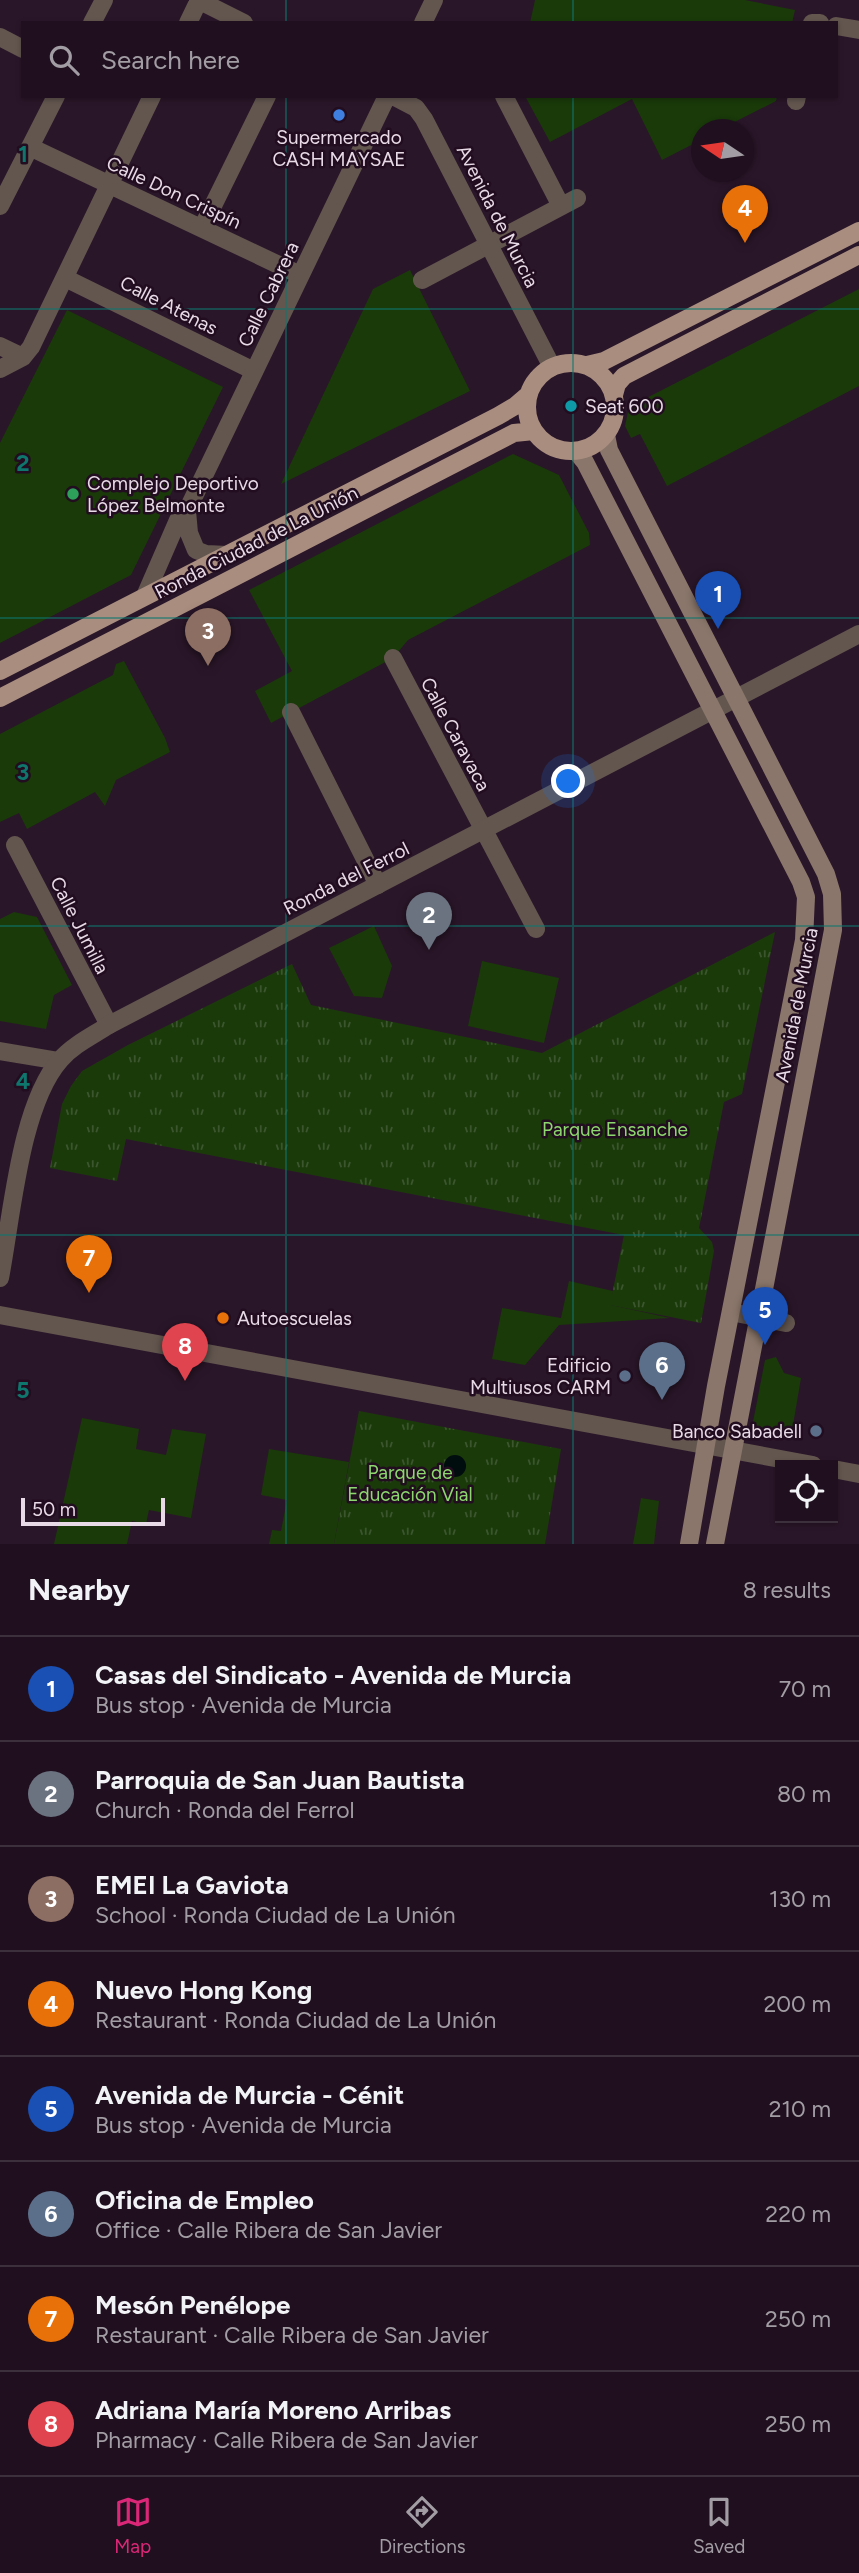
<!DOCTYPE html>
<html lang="en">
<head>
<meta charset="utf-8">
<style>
	:root { --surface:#20101f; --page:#2d1e2c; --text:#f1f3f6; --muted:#a29da4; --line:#3d303d; --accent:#db2777 }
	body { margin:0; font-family:Figtree,sans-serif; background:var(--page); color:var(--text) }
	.controls { position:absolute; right:21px; bottom:21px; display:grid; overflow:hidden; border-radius:0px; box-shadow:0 2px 5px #0004 }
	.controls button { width:63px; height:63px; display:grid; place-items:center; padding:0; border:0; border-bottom:2px solid var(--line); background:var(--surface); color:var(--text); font:35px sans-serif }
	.compass { position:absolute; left:691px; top:119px; width:63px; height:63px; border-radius:50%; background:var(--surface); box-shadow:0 2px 5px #0004; rotate:283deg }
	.scale { position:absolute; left:21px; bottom:18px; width:144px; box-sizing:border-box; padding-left:7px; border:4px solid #e8dae6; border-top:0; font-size:19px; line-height:24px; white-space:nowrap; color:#e8dae6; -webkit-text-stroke:5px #210d1f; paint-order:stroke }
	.you { position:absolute; left:569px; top:782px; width:24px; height:24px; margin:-18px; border:5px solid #fff; border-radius:50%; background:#1a73e8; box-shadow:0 0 0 10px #1a73e833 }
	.badge { display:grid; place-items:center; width:46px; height:46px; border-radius:50%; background:var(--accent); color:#fff; font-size:23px; font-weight:700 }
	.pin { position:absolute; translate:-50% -58px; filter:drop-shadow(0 2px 4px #0008) }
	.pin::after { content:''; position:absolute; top:37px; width:24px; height:21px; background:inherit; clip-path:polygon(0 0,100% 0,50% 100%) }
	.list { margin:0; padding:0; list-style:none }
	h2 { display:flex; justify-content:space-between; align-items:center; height:91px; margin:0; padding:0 28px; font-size:30px }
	h2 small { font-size:23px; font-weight:400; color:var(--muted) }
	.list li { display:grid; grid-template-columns:46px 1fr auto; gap:21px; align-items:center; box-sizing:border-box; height:105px; padding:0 28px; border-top:2px solid var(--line) }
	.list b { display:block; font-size:26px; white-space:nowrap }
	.list p { margin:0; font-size:23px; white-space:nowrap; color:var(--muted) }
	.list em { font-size:23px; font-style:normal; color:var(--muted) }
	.icon { flex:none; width:38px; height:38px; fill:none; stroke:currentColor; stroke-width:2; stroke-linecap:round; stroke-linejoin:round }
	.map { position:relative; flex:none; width:859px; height:1544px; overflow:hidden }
	.search { position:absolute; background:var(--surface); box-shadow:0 2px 5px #0004; left:21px; right:21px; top:21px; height:77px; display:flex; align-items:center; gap:18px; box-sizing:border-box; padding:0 24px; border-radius:0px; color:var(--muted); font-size:26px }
	.sheet { height:931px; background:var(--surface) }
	nav { display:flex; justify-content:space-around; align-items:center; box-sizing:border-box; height:98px; border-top:2px solid var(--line); background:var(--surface); font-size:19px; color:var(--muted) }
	nav a { display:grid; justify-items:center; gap:4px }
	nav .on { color:var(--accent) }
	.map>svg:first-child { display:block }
	.green { fill:#1a3a0a }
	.park { fill:url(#park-tufts) }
	.water { fill:#000d0e }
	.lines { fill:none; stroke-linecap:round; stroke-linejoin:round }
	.minor { stroke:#63564f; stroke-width:18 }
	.tertiary { stroke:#63564f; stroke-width:18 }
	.secondary { stroke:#8a766a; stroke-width:18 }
	.primary { stroke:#a98e7f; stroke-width:18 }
	.grid { fill:none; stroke:#0f766e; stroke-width:2; stroke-opacity:0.55 }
	.shop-dot { fill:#3f7fe0; stroke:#210d1f; stroke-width:2.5 }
	.culture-dot { fill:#0f9aa8; stroke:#210d1f; stroke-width:2.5 }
	.leisure-dot { fill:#2e9e5b; stroke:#210d1f; stroke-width:2.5 }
	.food-dot { fill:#e8710a; stroke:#210d1f; stroke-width:2.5 }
	.service-dot { fill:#5c6f8a; stroke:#210d1f; stroke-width:2.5 }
	.labels { text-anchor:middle; stroke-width:5; stroke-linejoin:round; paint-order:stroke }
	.poi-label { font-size:19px; fill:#e8dae6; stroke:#210d1f; text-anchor:start }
	.street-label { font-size:19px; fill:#e8dae6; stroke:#210d1f }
	.park-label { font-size:19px; fill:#8dd86e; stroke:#210d1f }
	.grid-label { font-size:23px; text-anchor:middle; font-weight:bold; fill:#0f766e; stroke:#210d1f; stroke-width:5; stroke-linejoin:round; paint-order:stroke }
</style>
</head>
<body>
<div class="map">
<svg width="859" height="1544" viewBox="0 0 859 1544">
	<defs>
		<pattern id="park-tufts" width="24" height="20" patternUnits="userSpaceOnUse" patternTransform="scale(1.75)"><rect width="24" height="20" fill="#1a3a0a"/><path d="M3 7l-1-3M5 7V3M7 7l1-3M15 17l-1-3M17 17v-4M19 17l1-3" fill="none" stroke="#3b562e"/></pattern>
	</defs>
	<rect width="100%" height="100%" fill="#2a1629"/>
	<!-- green -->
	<path class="green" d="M535 0H745L795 10 792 23H530Z
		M525 96H777L776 101 721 129 702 130 701 140 662 160 632 99 550 142Z
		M410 270 470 391 281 484 373 289Z
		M859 289V386L667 486 640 434 631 438 625 426 629 407Z
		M67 310 223 387 131 575 0 643V443Z
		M513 454 559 475 589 533 590 545 408 640 393 658 271 723 255 691 292 671 249 590Z
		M124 661 165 738 170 752 116 780 105 806 95 792 27 829 19 813 0 822V734L113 675 116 664Z
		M14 912 37 917 72 985 54 995 46 1029 0 1021V919Z
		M374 926 392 966 382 998 354 996 329 948Z
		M482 961 559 978 544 1043 468 1026Z
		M569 1281 613 1291 611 1305 670 1318 559 1325 525 1365 492 1359 502 1308 561 1318Z
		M776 1357 784 1373 801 1378 792 1431 756 1427 753 1422 765 1360Z
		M82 1418 139 1429 136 1449 166 1455 172 1429 206 1434 191 1518 149 1510 146 1524 132 1521 127 1544H54Z
		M269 1449 349 1462 334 1544H269L272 1530 281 1531 287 1500 261 1495Z
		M641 1498 659 1501 654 1544H633Z"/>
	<!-- park -->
	<path class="park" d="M775 932 742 1094 724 1102 699 1228 712 1242 714 1251 701 1323 610 1305 624 1235 126 1139 117 1181 50 1168 62 1104 71 1086 82 1071 128 1045 292 964 311 1005 542 1053Z
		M359 1411 561 1449 545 1544H334Z"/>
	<!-- water -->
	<path class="water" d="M444 1466a11 11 0 1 1 22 0a11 11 0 1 1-22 0Z"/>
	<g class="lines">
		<!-- minor -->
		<path class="minor" d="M198 0 244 23
			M92 23 104 0
			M188 23 199 0
			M812 23H820
			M836 26 859 30
			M0 37 23 49
			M504 96 561 206
			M796 101 797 96
			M30 147 300 275
			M0 206 56 96
			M202 228 267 96
			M65 278 254 371
			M422 280 577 198
			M0 346 23 357
			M0 369 23 357 31 347 152 96
			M393 658 536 929
			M291 712 378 885
			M15 845 109 1025
			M0 1051 59 1061
			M731 1312 786 1323
			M0 1315 813 1465
			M833 1469 859 1474"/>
		<!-- tertiary -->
		<path class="tertiary" d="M423 23 434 0
			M393 96 416 108 424 119 552 367
			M187 511 189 533 196 550 206 554 227 555
			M145 596 178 520 187 511 387 96
			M0 1278C12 1216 20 1106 60 1060 73 1045 92 1036 109 1025L859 634"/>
		<!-- secondary -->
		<path class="secondary" d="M606 435 609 450 826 874 832 894 833 930 715 1544
			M576 451 585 462 801 882 806 897 804 940 716 1386 689 1544"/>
		<!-- primary -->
		<path class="primary" d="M527 407a44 44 0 1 1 88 0a44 44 0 1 1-88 0Z
			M587 365 604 361 859 231
			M614 395 617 384 624 376 859 255
			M0 671 498 416 515 406 529 394
			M0 698 514 433 534 431"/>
	</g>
	<!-- grid -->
	<path class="grid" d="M286 0V23M573 0V23M286 96V1544M573 96V1544M0 309H859M0 618H859M0 926H859M0 1235H859"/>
	<!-- markers -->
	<circle class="shop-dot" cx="339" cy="115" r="7"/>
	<circle class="culture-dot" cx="571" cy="406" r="7"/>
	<circle class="leisure-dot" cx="73" cy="494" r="7"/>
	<circle class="food-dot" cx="223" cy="1318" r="7"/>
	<g class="service-dot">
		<circle cx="625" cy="1376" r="7"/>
		<circle cx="816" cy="1431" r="7"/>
	</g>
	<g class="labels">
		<!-- poi labels -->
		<g class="poi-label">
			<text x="339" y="144" text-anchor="middle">Supermercado<tspan x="339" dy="22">CASH MAYSAE</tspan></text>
			<text x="585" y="413">Seat 600</text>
			<text x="87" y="490">Complejo Deportivo<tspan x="87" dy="22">López Belmonte</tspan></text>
			<text x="237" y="1325">Autoescuelas</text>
			<text x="611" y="1372" text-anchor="end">Edificio<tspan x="611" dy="22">Multiusos CARM</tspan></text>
			<text x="802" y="1438" text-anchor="end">Banco Sabadell</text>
		</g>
		<!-- street labels -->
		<g class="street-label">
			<text transform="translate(174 192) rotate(25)" y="7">Calle Don Crispín</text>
			<text transform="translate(498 216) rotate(63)" y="7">Avenida de Murcia</text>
			<text transform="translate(268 294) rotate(-64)" y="7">Calle Cabrera</text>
			<text transform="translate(169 305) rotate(27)" y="7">Calle Atenas</text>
			<text transform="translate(256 542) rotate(-27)" y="7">Ronda Ciudad de La Unión</text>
			<text transform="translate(456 734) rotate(62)" y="7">Calle Caravaca</text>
			<text transform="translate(346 878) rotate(-27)" y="7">Ronda del Ferrol</text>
			<text transform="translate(80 925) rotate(63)" y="7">Calle Jumilla</text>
			<text transform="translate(796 1005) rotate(-79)" y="7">Avenida de Murcia</text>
		</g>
		<!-- park labels -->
		<g class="park-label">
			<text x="615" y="1136">Parque Ensanche</text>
			<text x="410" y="1479">Parque de<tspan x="410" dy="22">Educación Vial</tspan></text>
		</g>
	</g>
	<g class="grid-label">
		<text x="23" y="162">1</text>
		<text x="23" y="471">2</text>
		<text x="23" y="780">3</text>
		<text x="23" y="1089">4</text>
		<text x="23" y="1398">5</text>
	</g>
</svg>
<div class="controls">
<button><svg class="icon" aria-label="locate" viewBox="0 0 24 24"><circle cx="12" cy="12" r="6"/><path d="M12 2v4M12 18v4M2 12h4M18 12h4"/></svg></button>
</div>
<svg class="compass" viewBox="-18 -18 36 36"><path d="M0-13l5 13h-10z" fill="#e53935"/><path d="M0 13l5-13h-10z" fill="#a29da4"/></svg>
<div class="scale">50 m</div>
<div class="you"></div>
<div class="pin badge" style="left:718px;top:629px;background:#1a4fb4">1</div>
<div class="pin badge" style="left:429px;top:950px;background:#6b7280">2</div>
<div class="pin badge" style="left:208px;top:666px;background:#8d6e63">3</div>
<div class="pin badge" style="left:745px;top:243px;background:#e8710a">4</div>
<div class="pin badge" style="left:765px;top:1345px;background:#1a4fb4">5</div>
<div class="pin badge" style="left:662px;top:1400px;background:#5c6f8a">6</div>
<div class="pin badge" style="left:89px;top:1293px;background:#e8710a">7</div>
<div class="pin badge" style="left:185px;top:1381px;background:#e0444e">8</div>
<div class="search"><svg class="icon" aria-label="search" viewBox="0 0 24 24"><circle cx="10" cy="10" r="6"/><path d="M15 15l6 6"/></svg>Search here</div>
</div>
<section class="sheet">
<h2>Nearby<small>8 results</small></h2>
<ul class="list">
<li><span class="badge" style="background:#1a4fb4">1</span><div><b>Casas del Sindicato - Avenida de Murcia</b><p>Bus stop · Avenida de Murcia</p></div><em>70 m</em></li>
<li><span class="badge" style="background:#6b7280">2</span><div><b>Parroquia de San Juan Bautista</b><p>Church · Ronda del Ferrol</p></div><em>80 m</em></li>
<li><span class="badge" style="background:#8d6e63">3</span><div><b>EMEI La Gaviota</b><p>School · Ronda Ciudad de La Unión</p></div><em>130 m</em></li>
<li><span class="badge" style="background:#e8710a">4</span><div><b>Nuevo Hong Kong</b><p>Restaurant · Ronda Ciudad de La Unión</p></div><em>200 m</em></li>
<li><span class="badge" style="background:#1a4fb4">5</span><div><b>Avenida de Murcia - Cénit</b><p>Bus stop · Avenida de Murcia</p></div><em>210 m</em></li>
<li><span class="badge" style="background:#5c6f8a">6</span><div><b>Oficina de Empleo</b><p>Office · Calle Ribera de San Javier</p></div><em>220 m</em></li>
<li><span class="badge" style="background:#e8710a">7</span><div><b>Mesón Penélope</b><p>Restaurant · Calle Ribera de San Javier</p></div><em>250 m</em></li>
<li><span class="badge" style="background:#e0444e">8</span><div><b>Adriana María Moreno Arribas</b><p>Pharmacy · Calle Ribera de San Javier</p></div><em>250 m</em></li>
</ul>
</section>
<nav>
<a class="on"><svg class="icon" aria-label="map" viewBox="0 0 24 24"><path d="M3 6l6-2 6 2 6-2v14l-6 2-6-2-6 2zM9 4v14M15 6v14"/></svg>Map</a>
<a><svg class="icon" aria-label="directions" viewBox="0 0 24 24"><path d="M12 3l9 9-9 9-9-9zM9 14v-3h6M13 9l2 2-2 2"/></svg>Directions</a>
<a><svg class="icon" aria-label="saved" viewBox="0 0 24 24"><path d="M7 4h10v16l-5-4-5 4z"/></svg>Saved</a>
</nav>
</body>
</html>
